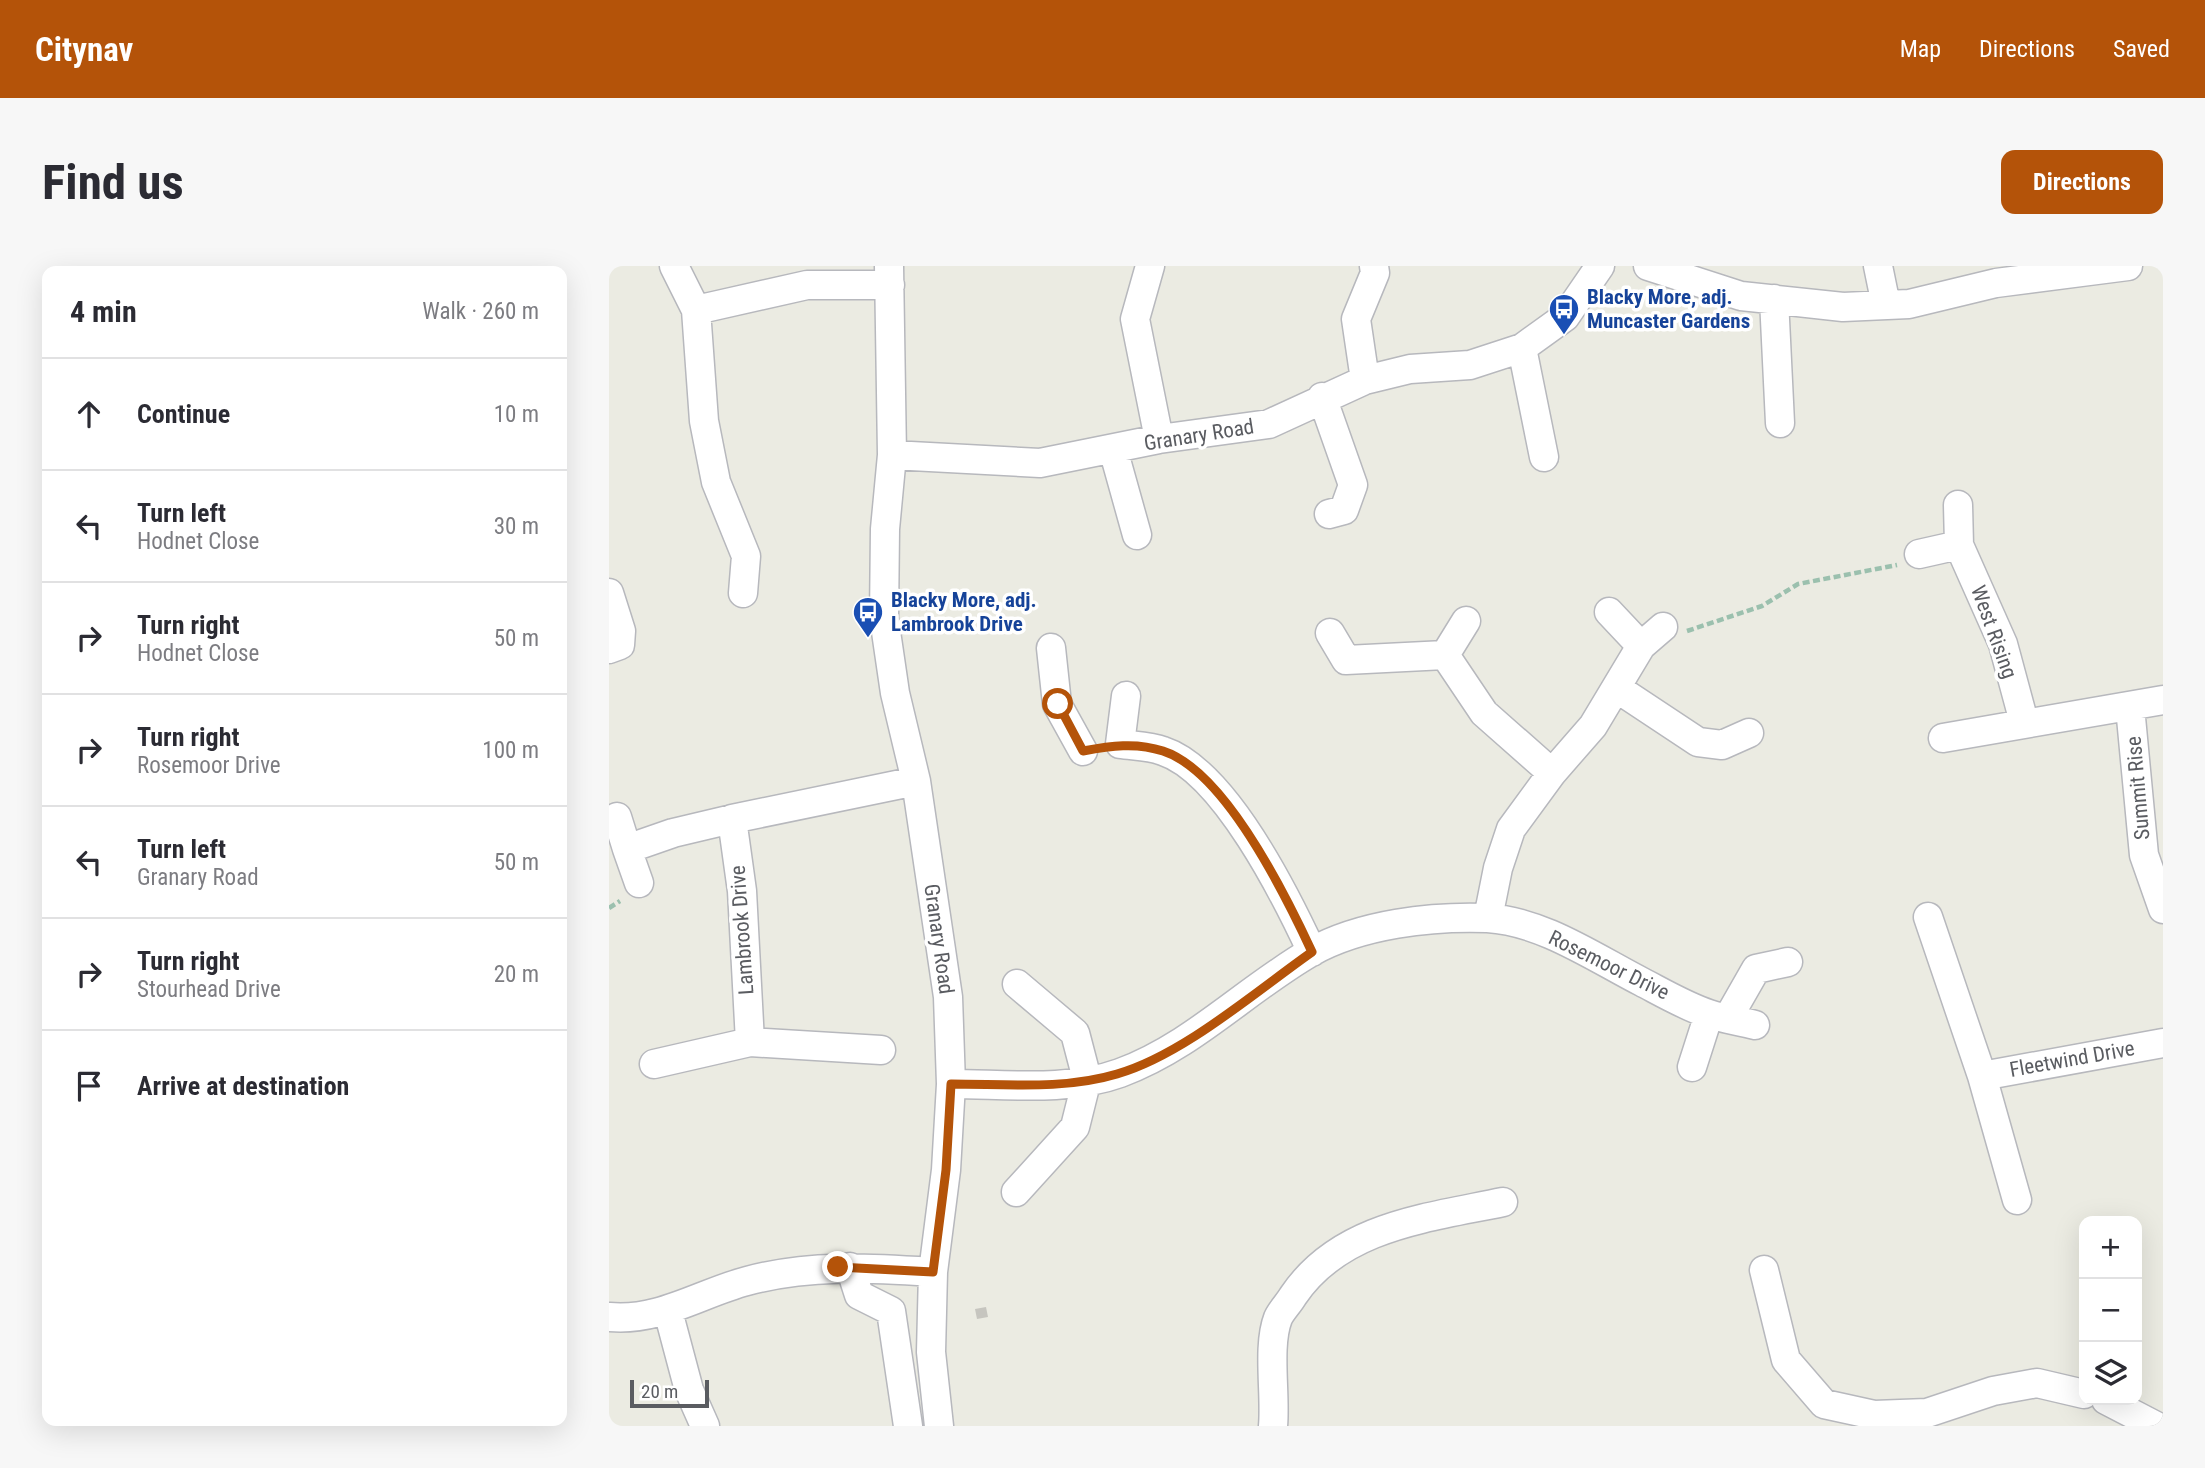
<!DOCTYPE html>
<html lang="en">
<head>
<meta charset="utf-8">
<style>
	:root { --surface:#fff; --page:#f7f7f7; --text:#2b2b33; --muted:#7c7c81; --line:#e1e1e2; --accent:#b45309 }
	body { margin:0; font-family:"Roboto Condensed",sans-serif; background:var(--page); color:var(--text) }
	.controls { position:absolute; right:21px; bottom:21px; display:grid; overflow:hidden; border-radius:14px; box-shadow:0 7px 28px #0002 }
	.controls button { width:63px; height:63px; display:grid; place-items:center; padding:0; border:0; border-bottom:2px solid var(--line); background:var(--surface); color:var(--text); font:35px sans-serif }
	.scale { position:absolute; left:21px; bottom:18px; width:79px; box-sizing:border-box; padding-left:7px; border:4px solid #5a5c61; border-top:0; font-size:19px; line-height:24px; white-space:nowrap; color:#5a5c61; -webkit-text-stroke:5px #fff; paint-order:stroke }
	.stop { position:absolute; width:21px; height:21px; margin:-16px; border:5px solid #b45309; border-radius:50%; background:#fff }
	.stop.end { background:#b45309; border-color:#fff; box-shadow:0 2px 7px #0008 }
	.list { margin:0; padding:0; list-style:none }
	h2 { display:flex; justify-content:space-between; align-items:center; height:91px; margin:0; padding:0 28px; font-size:30px }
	h2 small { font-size:23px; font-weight:400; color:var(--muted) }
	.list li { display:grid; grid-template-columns:46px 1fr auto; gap:21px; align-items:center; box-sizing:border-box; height:112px; padding:0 28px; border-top:2px solid var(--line) }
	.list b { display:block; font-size:26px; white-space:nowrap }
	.list p { margin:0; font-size:23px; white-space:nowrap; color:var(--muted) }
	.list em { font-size:23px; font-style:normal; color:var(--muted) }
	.icon { flex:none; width:38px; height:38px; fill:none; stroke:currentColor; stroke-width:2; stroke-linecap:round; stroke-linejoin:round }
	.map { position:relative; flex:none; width:1554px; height:1160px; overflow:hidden; border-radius:14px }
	header { display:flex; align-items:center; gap:42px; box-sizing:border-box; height:98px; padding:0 35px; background:var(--accent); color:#fff }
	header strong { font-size:33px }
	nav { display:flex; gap:38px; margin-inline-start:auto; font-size:24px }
	.intro { display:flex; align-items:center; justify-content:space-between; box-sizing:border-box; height:168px; padding:0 42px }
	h1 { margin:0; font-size:49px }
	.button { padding:18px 32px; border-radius:14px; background:var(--accent); color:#fff; font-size:24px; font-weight:700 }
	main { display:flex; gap:42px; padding:0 42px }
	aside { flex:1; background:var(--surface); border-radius:14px; box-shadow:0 7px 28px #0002 }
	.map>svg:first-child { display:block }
	.building { fill:#c6c5bf }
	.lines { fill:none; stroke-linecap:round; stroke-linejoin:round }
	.minor-casing { stroke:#b7b8bd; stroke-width:31 }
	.path { stroke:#9bc0ae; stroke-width:4.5; stroke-dasharray:7 3.5; stroke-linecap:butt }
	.minor { stroke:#fff; stroke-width:28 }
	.route { stroke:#b45309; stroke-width:9 }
	.labels { text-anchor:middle; stroke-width:7; stroke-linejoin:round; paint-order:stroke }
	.transit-label { font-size:21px; font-weight:bold; fill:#164399; stroke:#fff; text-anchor:start }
	.street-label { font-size:21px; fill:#5a5c61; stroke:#fff }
</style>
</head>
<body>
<header>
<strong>Citynav</strong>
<nav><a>Map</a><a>Directions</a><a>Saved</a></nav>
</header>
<div class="intro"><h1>Find us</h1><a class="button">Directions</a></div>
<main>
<aside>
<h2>4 min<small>Walk · 260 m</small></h2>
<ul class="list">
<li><svg class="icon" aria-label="ahead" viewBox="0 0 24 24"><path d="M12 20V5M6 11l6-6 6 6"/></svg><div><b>Continue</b></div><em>10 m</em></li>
<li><svg class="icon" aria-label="left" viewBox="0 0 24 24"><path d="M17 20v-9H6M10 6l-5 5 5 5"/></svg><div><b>Turn left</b><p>Hodnet Close</p></div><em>30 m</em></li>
<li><svg class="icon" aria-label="right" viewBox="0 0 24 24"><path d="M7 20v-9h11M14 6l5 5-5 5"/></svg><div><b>Turn right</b><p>Hodnet Close</p></div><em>50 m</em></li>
<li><svg class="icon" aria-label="right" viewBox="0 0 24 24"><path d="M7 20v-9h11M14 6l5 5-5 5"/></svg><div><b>Turn right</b><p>Rosemoor Drive</p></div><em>100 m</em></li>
<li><svg class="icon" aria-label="left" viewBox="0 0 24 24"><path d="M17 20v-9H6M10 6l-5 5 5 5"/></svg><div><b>Turn left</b><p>Granary Road</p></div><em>50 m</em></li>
<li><svg class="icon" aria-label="right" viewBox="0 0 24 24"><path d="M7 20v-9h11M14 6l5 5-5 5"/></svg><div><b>Turn right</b><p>Stourhead Drive</p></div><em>20 m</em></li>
<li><svg class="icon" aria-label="arrive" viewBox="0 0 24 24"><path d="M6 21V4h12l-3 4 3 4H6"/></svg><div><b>Arrive at destination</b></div></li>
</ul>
</aside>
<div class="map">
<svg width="1554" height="1160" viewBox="0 0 1554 1160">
	<rect width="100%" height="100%" fill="#ebebe2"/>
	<!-- building -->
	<path class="building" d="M377 1041 379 1051 368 1053 366 1043Z"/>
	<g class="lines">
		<!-- minor casing -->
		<g class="minor-casing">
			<path id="minor" d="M65 0 87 44 95 155 107 216 137 290 134 327
				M280 0 283 189 276 263 275 352 286 427 307 515 339 731 342 818 337 904 324 1006 322 1086 330 1160
				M541 0 526 53 550 173
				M1039 0 1132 30 1234 41 1300 38 1387 17 1519 0
				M1269 0 1277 39
				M1165 33 1171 157
				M87 44 198 19H281
				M913 82 935 191
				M756 114 747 53 766 7 765 0
				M713 131 744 219 735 244 720 248
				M504 183 528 269
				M283 189 431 197 550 173 660 158 756 114 801 103 861 99 913 82 956 51 991 0
				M1349 239 1350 279 1394 378 1415 456
				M1310 288 1350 279
				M0 327 12 365 11 379 0 383
				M1000 346 1032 380
				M721 367 737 394 836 389 857 355
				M442 382 448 438 474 485
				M836 389 875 447 943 507
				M1009 423 1089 476 1113 479 1140 467
				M517 430 511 478C525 480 541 480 554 485 615 505 677 630 703 686
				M1521 441 1535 589 1554 643
				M1334 472 1554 434
				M8 551 18 583 64 567 123 553
				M18 583 30 617
				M1319 651 1373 810 1408 934
				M879 652 889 602 902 563 943 507 984 460 1032 380 1054 361
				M1119 752 1147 703 1179 696
				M141 776 133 625 123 553 307 515
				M45 798 141 776 272 784
				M1083 801 1100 748
				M1373 810 1554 777
				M342 818C396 818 459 826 511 807 584 780 636 724 702 686 752 658 822 650 878 652 933 655 986 692 1033 716 1054 727 1078 741 1100 748 1115 753 1131 755 1146 759
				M407 926 466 861 478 813 466 767 408 718
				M241 1001 250 1029 282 1045 299 1160
				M1155 1004 1177 1094 1215 1138 1265 1149 1318 1147 1384 1125 1428 1117 1475 1128
				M59 1045 80 1124 96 1160
				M0 1051C50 1056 92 1027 138 1015 200 998 260 1002 324 1006
				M1497 1134 1547 1160
				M664 1160C667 1129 658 1080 669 1052 672 1045 680 1037 684 1030 731 960 818 952 894 936"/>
		</g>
		<!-- path -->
		<path class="path" d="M1078 365 1153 340 1189 318 1288 299
			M0 642 11 635"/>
		<!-- minor -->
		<use href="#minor" class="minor"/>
	</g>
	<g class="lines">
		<!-- route -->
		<path class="route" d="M229 1001 324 1006 337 904 342 818C397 818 455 824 508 808 574 789 646 726 703 686 677 630 616 505 554 485 527 476 501 480 474 485L449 438"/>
	</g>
	<!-- icons -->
	<defs>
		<g id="bus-pin" transform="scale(1.575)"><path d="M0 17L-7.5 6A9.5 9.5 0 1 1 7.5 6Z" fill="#1a4fb4" stroke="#fff"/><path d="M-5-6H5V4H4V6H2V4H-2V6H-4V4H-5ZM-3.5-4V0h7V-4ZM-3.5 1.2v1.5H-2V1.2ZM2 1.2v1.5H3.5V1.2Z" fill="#fff"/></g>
	</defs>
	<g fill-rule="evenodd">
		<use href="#bus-pin" x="955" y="43"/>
		<use href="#bus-pin" x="259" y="346"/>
	</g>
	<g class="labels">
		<!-- transit labels -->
		<g class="transit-label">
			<text x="978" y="38">Blacky More, adj.<tspan x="978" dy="24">Muncaster Gardens</tspan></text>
			<text x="282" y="341">Blacky More, adj.<tspan x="282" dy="24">Lambrook Drive</tspan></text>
		</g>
		<!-- street labels -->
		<g class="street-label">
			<text transform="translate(590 169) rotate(-9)" y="7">Granary Road</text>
			<text transform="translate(1385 366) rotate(70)" y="7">West Rising</text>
			<text transform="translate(1529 522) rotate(-95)" y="7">Summit Rise</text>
			<text transform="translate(133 664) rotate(-94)" y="7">Lambrook Drive</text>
			<text transform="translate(330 673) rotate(82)" y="7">Granary Road</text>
			<text transform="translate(1000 699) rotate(26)" y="7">Rosemoor Drive</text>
			<text transform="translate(1463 793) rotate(-10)" y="7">Fleetwind Drive</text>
		</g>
	</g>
</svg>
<div class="controls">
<button>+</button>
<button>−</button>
<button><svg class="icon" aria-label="layers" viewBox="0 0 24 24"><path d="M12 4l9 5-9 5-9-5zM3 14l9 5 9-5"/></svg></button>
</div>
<div class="scale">20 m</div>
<div class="stop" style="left:449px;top:438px"></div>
<div class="stop end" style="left:229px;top:1001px"></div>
</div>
</main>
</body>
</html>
